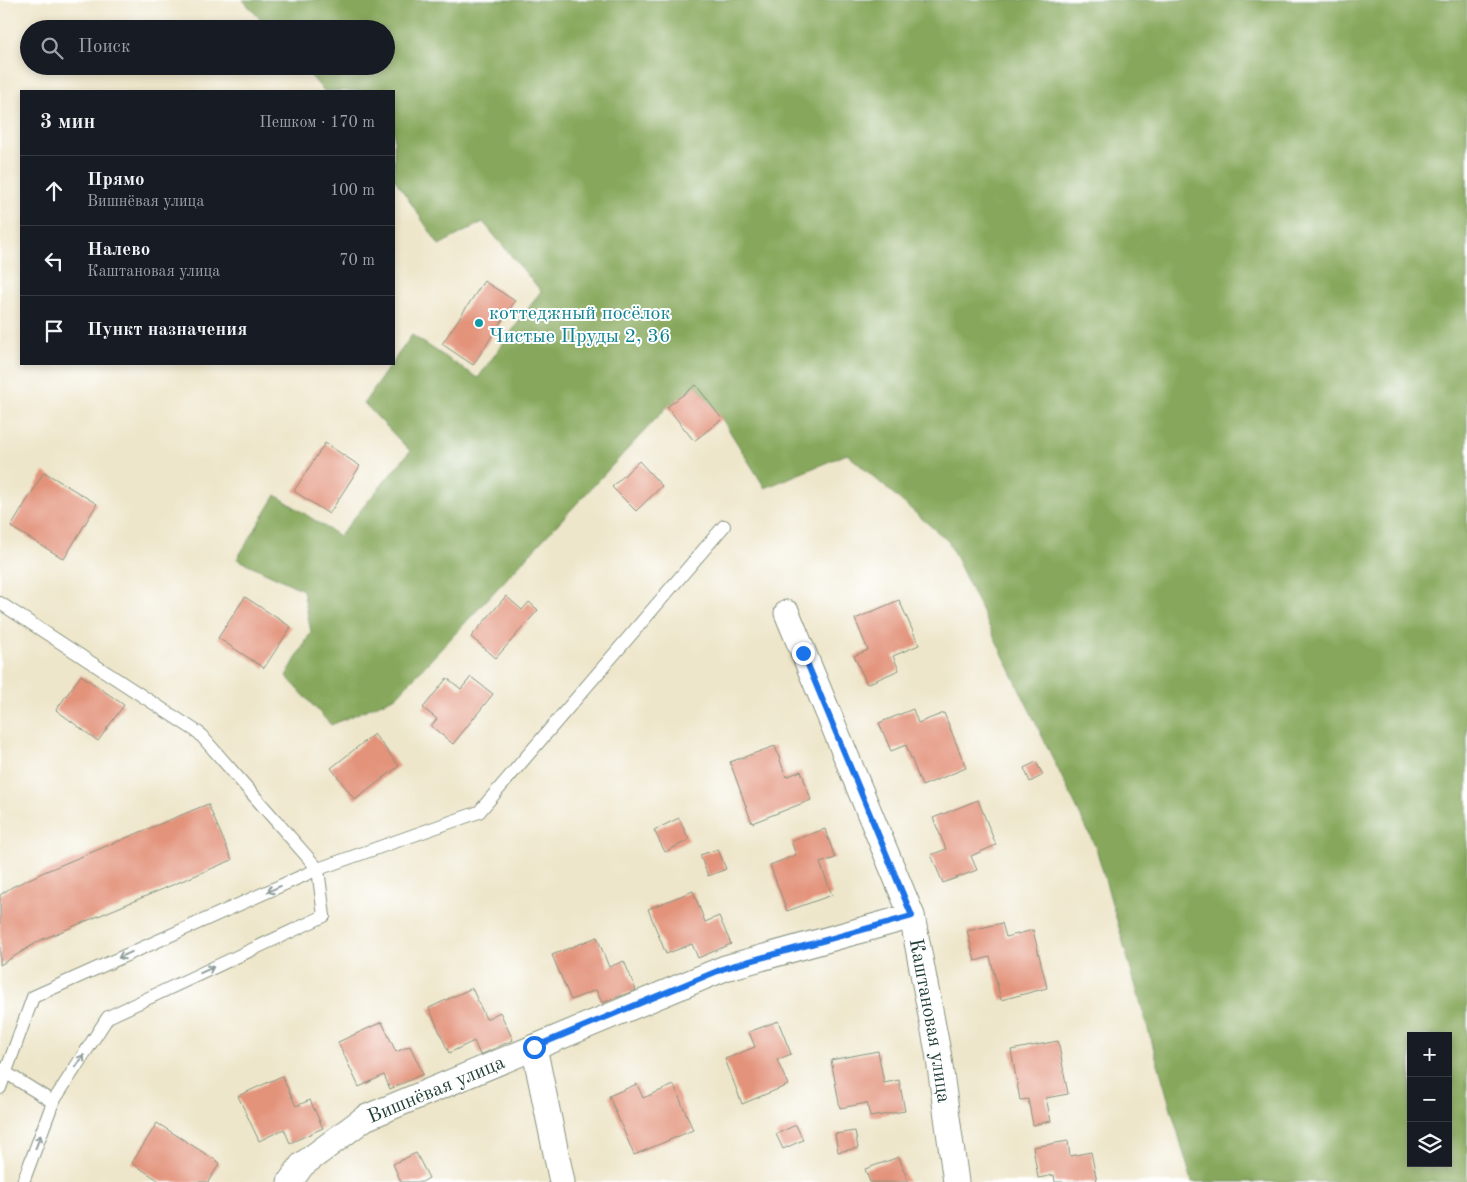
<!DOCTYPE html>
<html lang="ru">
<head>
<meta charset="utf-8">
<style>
	:root { --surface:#171b24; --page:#242831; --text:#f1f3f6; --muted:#9ea1a6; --line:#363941 }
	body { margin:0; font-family:"Old Standard TT",serif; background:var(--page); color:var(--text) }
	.controls { position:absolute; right:15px; bottom:15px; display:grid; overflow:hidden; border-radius:0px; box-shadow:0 2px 8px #0003 }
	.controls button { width:45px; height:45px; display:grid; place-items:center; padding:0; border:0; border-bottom:1px solid var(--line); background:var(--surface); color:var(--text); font:25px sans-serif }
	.stop { position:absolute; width:15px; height:15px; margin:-11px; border:4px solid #1a73e8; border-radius:50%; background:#fff }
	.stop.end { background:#1a73e8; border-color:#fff; box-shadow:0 1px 5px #0008 }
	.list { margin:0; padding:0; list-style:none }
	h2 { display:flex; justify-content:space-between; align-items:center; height:65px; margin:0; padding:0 20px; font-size:21px }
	h2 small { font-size:16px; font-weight:400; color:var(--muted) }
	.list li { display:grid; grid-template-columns:32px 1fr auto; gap:15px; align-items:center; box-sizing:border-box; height:70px; padding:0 20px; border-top:1px solid var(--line) }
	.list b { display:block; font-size:19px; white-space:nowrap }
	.list p { margin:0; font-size:16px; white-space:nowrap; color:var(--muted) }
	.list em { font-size:16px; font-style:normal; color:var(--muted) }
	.icon { flex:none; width:28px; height:28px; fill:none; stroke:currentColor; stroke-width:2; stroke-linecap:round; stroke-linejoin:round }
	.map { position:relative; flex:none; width:1467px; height:1182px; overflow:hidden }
	.search { position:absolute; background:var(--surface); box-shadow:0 2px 8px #0003; left:20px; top:20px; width:375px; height:55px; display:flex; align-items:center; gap:12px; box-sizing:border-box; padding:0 18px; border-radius:28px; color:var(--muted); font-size:19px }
	.panel { position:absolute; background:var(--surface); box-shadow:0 2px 8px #0003; left:20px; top:90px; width:375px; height:275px; border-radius:0px }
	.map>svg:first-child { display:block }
	.forest { fill:#87a85c; stroke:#537248; fill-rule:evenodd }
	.building { fill:#e3937a }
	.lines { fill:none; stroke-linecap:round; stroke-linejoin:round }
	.service-casing { stroke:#86927f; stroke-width:14 }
	.minor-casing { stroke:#86927f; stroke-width:27 }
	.service { stroke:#fff; stroke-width:12 }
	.minor { stroke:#fff; stroke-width:25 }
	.oneway { stroke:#8f9e9a }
	.route { stroke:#1a73e8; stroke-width:6 }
	.culture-dot { fill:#0f9aa8; stroke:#fff; stroke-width:2 }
	.labels { text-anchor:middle; stroke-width:4; stroke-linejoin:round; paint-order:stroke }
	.culture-label { font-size:20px; fill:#0d838f; stroke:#fff; text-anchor:start }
	.street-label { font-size:20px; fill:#1f3d34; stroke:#fff }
</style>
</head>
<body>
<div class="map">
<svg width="1467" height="1182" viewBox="0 0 1467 1182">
	<rect width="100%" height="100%" fill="#fff"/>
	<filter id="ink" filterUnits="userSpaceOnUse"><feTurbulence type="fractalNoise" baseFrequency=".02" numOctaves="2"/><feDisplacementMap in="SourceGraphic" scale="10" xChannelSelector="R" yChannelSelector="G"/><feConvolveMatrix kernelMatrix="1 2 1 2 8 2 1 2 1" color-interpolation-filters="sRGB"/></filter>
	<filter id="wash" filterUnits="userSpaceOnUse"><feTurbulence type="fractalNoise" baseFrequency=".0096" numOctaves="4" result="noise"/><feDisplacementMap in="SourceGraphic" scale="20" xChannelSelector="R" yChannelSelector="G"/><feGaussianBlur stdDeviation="1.12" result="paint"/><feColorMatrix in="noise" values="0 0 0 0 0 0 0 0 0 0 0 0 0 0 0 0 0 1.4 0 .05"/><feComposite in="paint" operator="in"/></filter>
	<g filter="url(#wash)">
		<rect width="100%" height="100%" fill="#eee6ca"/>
		<!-- forest -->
		<path class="forest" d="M243 0H1467V1182H1192L1096 848 948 541 847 454 765 488 722 419 696 385 667 407 396 697 331 725 286 676 311 632 303 590 237 559 276 495 339 536 410 451 364 403 391 364H394V360L412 335 478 378 541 291 483 222 439 245 394 178V91H324L302 66H386V29H269ZM1411 1036H1448V1163H1411Z"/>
		<g id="blocks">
			<!-- building -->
			<path class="building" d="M484 281 515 301 473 365 442 344Z
				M696 385 722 419 694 441 667 407Z
				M325 443 360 466 329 514 294 491Z
				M639 461 662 486 636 511 612 487Z
				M44 472 97 504 64 559 11 527Z
				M506 596 522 610 529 602 538 610 496 658 471 637Z
				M245 597 291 627 264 668 218 638Z
				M899 600 919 645 893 656 899 670 867 684 854 656 868 650 855 619Z
				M81 675 124 705 98 741 56 710Z
				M471 677 493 694 453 744 431 726 437 719 423 708 447 678 461 689Z
				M913 709 918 723 944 713 966 768 922 786 906 745 891 751 879 723Z
				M374 734 399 766 355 800 331 768Z
				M775 746 786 777 801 771 811 800 752 823 730 762Z
				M1036 762 1043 775 1030 782 1024 768Z
				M978 800 996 845 971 856 977 870 943 883 931 855 946 849 933 818Z
				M208 804 232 860 41 940 0 965V895L12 887 44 872Z
				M679 818 689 840 665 852 654 830Z
				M825 829 835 858 820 863 832 895 787 911 770 865 796 855 791 841Z
				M718 849 726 869 708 876 700 855Z
				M693 891 705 922 719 916 731 944 698 958 692 944 666 954 648 909Z
				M1002 923 1006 937 1033 930 1047 988 1001 1000 990 957 975 961 967 931Z
				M597 937 609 967 624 961 636 990 602 1003 596 990 571 1000 552 955Z
				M472 988 486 1019 500 1012 513 1040 480 1055 474 1041 449 1053 429 1008Z
				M778 1021 791 1054 777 1060 788 1085 742 1104 725 1059 755 1047 749 1032Z
				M382 1022 396 1052 410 1046 423 1074 390 1089 384 1075 359 1087 338 1042Z
				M1058 1041 1068 1094 1046 1098 1051 1121 1033 1125 1028 1099 1020 1100 1011 1050Z
				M878 1051 884 1083 899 1080 905 1111 870 1117 867 1103 840 1108 831 1060Z
				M282 1076 296 1106 310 1100 323 1128 290 1143 284 1129 259 1141 238 1096Z
				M637 1084 643 1098 674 1085 693 1130 634 1155 609 1096Z
				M157 1123 220 1163 208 1182H161L132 1163Z
				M796 1125 803 1140 783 1149 776 1134Z
				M855 1131 858 1148 838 1152 835 1134Z
				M1068 1141 1070 1156 1091 1152 1097 1182H1055L1054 1175 1038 1178 1033 1147Z
				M416 1153 429 1178 422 1182H401L393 1164Z
				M899 1157 908 1182H870L865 1169Z"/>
		</g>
	</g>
	<g filter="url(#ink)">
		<use href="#blocks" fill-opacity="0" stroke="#86927f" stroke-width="1"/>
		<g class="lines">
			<!-- service casing -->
			<g class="service-casing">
				<path id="service" d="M0 603 199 733 318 869 324 916 108 1017 53 1102 23 1182
					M0 1069 53 1102
					M0 1088 33 997 318 869 479 812 724 526"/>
			</g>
			<!-- minor casing -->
			<g class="minor-casing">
				<g id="minor">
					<path id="s1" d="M787 613 912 916 938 1052 956 1182"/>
					<path d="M534 1047 562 1182"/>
					<path id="s2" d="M290 1182 302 1165 365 1118 725 968 912 916"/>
				</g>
			</g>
			<!-- service -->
			<use href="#service" class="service"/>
			<!-- minor -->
			<use href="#minor" class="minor"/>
		</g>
		<!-- one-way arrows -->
		<defs><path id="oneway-shaft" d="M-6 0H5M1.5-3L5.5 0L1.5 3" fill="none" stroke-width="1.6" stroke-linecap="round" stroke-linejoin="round" transform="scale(1.25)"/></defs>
		<g class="oneway">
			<use href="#oneway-shaft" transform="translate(274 889) rotate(156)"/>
			<use href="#oneway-shaft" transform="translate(125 955) rotate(156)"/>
			<use href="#oneway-shaft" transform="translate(207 970) rotate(-25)"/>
			<use href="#oneway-shaft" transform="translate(80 1061) rotate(-57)"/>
			<use href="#oneway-shaft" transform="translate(38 1142) rotate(-69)"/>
		</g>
	</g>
	<g class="lines" filter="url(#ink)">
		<!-- route -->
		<path class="route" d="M534 1047 725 968 912 916 803 653"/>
	</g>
	<!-- markers -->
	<circle class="culture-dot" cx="479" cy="323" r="5"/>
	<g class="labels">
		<!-- culture labels -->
		<g class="culture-label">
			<text x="489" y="319">коттеджный посёлок<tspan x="489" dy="23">Чистые Пруды 2, 36</tspan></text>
		</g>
		<!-- street labels -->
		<g class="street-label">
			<text dy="7" stroke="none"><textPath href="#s1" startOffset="434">Каштановая улица</textPath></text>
			<text dy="7" stroke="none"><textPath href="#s2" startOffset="176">Вишнёвая улица</textPath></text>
		</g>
	</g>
</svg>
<div class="controls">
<button>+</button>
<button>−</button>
<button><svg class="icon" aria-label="layers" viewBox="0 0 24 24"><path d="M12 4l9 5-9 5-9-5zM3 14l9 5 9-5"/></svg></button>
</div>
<div class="stop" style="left:534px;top:1047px"></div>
<div class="stop end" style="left:803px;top:653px"></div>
<div class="search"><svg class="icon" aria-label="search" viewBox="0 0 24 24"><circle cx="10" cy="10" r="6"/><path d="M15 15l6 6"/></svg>Поиск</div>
<section class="panel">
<h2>3 мин<small>Пешком · 170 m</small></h2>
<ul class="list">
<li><svg class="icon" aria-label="ahead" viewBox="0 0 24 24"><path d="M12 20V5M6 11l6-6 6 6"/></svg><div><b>Прямо</b><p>Вишнёвая улица</p></div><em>100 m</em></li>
<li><svg class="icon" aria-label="left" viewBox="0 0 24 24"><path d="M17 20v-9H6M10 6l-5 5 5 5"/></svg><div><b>Налево</b><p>Каштановая улица</p></div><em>70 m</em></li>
<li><svg class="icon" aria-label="arrive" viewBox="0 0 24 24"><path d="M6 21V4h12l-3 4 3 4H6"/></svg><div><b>Пункт назначения</b></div></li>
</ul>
</section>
</div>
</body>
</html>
